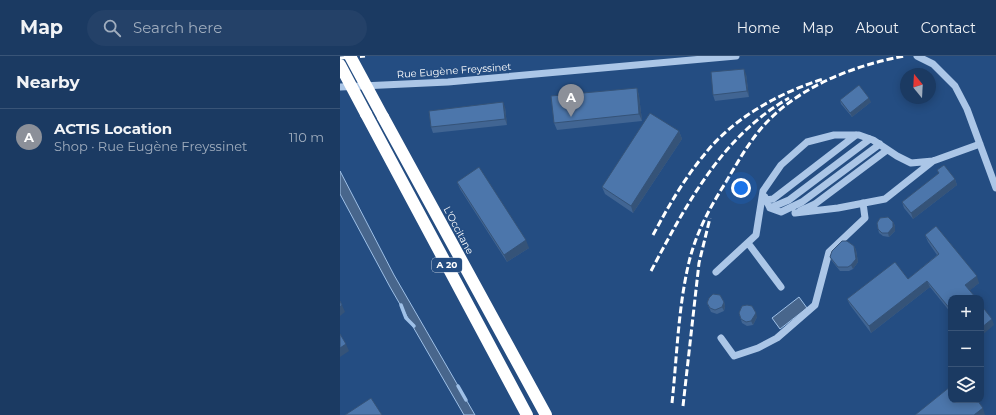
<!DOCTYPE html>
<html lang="en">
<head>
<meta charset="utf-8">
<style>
	:root { --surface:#1b3a62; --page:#244168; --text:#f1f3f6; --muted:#a0adbe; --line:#395477; --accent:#8c9099 }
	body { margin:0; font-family:Montserrat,sans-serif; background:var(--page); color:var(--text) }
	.controls { position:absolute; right:12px; bottom:12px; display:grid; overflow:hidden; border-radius:8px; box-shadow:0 2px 10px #0003 }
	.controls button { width:36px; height:36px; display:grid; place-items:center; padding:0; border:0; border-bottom:1px solid var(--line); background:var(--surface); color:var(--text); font:20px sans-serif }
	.compass { position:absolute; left:560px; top:12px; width:36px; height:36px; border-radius:50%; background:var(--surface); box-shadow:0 2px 10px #0003; rotate:342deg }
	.you { position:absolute; left:401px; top:132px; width:14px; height:14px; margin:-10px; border:3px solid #fff; border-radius:50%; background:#1a73e8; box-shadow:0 0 0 6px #1a73e833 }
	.badge { display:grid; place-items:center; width:26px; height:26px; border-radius:50%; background:var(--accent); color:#fff; font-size:13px; font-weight:700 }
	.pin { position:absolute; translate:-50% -33px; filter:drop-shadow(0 1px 2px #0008) }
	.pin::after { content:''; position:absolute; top:21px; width:14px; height:12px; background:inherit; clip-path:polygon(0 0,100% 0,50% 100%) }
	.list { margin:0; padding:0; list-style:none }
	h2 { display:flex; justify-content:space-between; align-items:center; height:52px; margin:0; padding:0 16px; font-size:17px }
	h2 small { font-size:13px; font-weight:400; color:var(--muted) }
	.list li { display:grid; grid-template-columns:26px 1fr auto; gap:12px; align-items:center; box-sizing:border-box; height:56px; padding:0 16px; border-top:1px solid var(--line) }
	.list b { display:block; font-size:15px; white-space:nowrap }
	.list p { margin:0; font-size:13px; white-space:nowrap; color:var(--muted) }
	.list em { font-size:13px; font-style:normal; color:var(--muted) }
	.icon { flex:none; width:22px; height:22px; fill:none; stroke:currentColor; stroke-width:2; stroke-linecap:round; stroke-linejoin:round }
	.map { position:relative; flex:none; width:656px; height:359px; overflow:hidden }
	header { display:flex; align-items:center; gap:24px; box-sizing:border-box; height:56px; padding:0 20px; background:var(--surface); border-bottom:1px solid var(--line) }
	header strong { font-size:19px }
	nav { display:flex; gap:22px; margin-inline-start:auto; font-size:14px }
	.search { width:280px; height:36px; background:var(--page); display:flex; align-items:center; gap:10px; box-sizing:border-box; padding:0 14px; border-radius:22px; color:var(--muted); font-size:15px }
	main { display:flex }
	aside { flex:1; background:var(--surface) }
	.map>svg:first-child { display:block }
	.water { fill:#48668c; stroke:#9fc1e8 }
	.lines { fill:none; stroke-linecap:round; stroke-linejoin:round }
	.stream { stroke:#9fc1e8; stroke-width:3.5 }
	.minor { stroke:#abc6e7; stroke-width:7 }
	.highway { stroke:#fff; stroke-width:12 }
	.rail { stroke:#fff; stroke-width:3; stroke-dasharray:7 3; stroke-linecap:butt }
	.highway-bridge { stroke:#fff; stroke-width:12 }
	.wall { fill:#416593 }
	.shaded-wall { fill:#355378 }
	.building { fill:#4c76ab; stroke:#355378 }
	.labels { text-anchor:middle; stroke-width:3; stroke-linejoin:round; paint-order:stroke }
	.shield { fill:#244d82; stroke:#bdcada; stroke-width:1 }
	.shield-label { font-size:9px; font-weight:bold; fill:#fff }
	.street-label { font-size:10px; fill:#fff; stroke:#244d82 }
</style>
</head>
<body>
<header>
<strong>Map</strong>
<div class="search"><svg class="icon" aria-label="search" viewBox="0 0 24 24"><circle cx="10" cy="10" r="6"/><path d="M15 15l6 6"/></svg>Search here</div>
<nav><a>Home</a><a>Map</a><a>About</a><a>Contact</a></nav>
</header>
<main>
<aside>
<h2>Nearby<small></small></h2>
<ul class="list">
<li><span class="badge">A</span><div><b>ACTIS Location</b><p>Shop · Rue Eugène Freyssinet</p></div><em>110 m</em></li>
</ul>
</aside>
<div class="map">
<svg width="656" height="359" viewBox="0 0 656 359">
	<rect width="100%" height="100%" fill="#244d82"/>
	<!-- water -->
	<path class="water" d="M0 115 54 219 135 359H124L50 231 0 138Z
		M459 241 467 252 440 273 432 262Z"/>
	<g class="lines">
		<!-- stream -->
		<path class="stream" d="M61 249 66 262 74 270
			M118 330 126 344"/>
		<!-- minor -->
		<path class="minor" d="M577 0 593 8 615 30 627 53 656 132
			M0 31 108 26 396 0
			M425 141 426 144 433 143 516 79
			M426 144 430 152 449 144 530 83
			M430 152 441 156 462 146 540 88
			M460 155 475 148 547 94
			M455 157 498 152 545 143 593 105
			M408 187 441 231
			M376 216 416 179 423 135 441 109 467 86 494 79H519L533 84 557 100 571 107 593 105 640 88
			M381 282 394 300 418 292 437 282 475 249 489 196 525 162 523 147"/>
		<!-- highway -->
		<path class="highway" d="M26 58 187 359
			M43 61 206 359"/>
		<!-- rail -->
		<path class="rail" d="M0 2 25 0
			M313 179C328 151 344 123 364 99 393 62 439 37 483 23
			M311 215C346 149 382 80 449 42
			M332 347C337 301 338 252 349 206 356 177 370 151 386 126 396 109 406 91 419 75 454 32 512 10 564 0
			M343 350 359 207 370 162"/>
		<!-- highway-bridge -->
		<path class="highway-bridge" d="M10 0 43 61
			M0 9 26 58"/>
	</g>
	<!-- wall -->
	<path class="wall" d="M406 18 409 41 375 45 373 39Z
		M297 32 299 40 302 65 217 74 214 67Z
		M500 44 531 46 512 61 501 48Z
		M165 51 167 69 93 77 91 71Z
		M339 75 342 83 293 157 265 138 262 131Z
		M597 114 615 123 617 129 573 163 564 152 562 146 599 118Z
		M117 126 189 192 167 206 120 133Z
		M553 166 555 170V175L549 181 543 180 539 177 538 173Z
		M585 179 639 227 630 234 611 242V257L590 231 531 277 510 249 507 243 568 223 597 199 588 186Z
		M514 190 516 194 518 206 513 213 509 215H500L492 205 490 201Z
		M384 246 385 250 384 255 377 258 371 256 367 247Z
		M399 257 417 261 413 269 407 270 402 267Z"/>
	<!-- shaded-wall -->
	<path class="shaded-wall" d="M404 13 406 18 409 41 407 35Z
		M297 32 299 40 302 65 299 58Z
		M529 42 531 46 512 61 510 57Z
		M163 46 165 51 167 69 165 63Z
		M339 75 342 83 293 157 291 150Z
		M615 123 617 129 573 163 571 157Z
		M553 166 555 170V175L549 181 548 177Z
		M186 184 189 192 167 206 164 199Z
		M514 190 516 194 518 206 513 213 511 209Z
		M637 220 639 227 628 236 625 229Z
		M587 225 590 231 531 277 529 270Z
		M384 246 385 250 384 255 382 251Z
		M2 249 5 256 0 260V251Z
		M416 257 417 261 413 269 411 265Z
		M652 263 654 269 641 280V272Z
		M6 288 9 295 0 301V292Z
		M643 352 645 359H634Z"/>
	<!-- building -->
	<path class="building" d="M404 13 407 35 373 39 371 16Z
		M519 29 529 42 510 57 500 44Z
		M297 32 299 58 214 67 211 40Z
		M163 46 165 63 91 71 89 55Z
		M310 57 339 75 291 150 262 131Z
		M604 109 615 123 571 157 562 146 599 117 597 114Z
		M139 111 186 184 164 199 117 126Z
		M548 161 553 166V171L548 177H542L538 173 537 167 540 162Z
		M596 170 637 220 625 229 636 242H611V254L587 225 529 270 507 243 555 206 568 223 599 198 585 179Z
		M502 185H507L514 190 516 203 511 209 508 211H498L490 201 492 195Z
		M373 238 380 239 384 246 382 251 375 254 370 252 367 247 369 242Z
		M0 245 2 249 0 251Z
		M407 249 412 250 416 257 411 265 406 266 401 263 399 257 402 250Z
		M641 249 652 263 641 272Z
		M0 278 6 288 0 292Z
		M611 330V344H637L643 352 634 359H575Z
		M31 342 42 359H5Z"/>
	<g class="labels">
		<!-- shield labels -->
		<rect class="shield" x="92" y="202" width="30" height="14" rx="3"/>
		<g class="shield-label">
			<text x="107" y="212">A 20</text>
		</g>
		<!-- street labels -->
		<g class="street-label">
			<text transform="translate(114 14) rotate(-4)" y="4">Rue Eugène Freyssinet</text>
			<text transform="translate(119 174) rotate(62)" y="4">L'Occitane</text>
		</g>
	</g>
</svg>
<div class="controls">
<button>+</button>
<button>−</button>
<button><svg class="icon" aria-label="layers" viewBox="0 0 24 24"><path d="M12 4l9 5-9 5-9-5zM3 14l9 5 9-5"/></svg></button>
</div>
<svg class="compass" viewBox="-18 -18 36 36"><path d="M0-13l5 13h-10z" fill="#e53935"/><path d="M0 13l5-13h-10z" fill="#a0adbe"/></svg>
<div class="you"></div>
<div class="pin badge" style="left:231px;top:61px">A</div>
</div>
</main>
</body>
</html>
